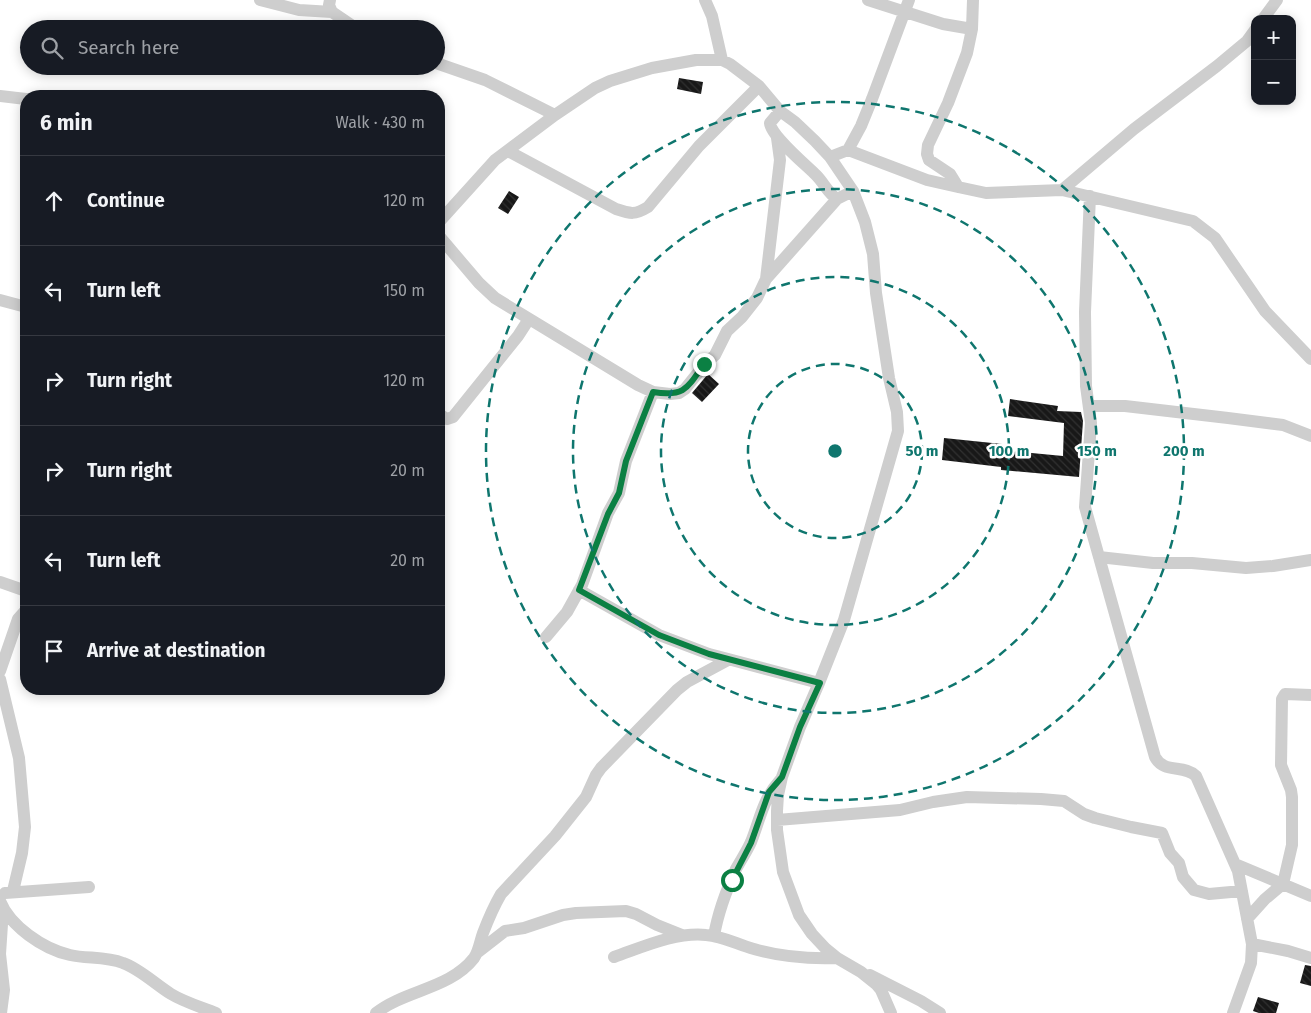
<!DOCTYPE html>
<html lang="en">
<head>
<meta charset="utf-8">
<style>
	:root { --surface:#171b24; --page:#242831; --text:#f1f3f6; --muted:#9ea1a6; --line:#363941 }
	body { margin:0; font-family:"Fira Sans",sans-serif; background:var(--page); color:var(--text) }
	.controls { position:absolute; right:15px; top:15px; display:grid; overflow:hidden; border-radius:10px; box-shadow:0 2px 12px #0003 }
	.controls button { width:45px; height:45px; display:grid; place-items:center; padding:0; border:0; border-bottom:1px solid var(--line); background:var(--surface); color:var(--text); font:25px sans-serif }
	.stop { position:absolute; width:15px; height:15px; margin:-11px; border:4px solid #0b8043; border-radius:50%; background:#fff }
	.stop.end { background:#0b8043; border-color:#fff; box-shadow:0 1px 5px #0008 }
	.list { margin:0; padding:0; list-style:none }
	h2 { display:flex; justify-content:space-between; align-items:center; height:65px; margin:0; padding:0 20px; font-size:21px }
	h2 small { font-size:16px; font-weight:400; color:var(--muted) }
	.list li { display:grid; grid-template-columns:32px 1fr auto; gap:15px; align-items:center; box-sizing:border-box; height:90px; padding:0 20px; border-top:1px solid var(--line) }
	.list b { display:block; font-size:19px; white-space:nowrap }
	.list em { font-size:16px; font-style:normal; color:var(--muted) }
	.icon { flex:none; width:28px; height:28px; fill:none; stroke:currentColor; stroke-width:2; stroke-linecap:round; stroke-linejoin:round }
	.map { position:relative; flex:none; width:1311px; height:1013px; overflow:hidden }
	.search { position:absolute; background:var(--surface); box-shadow:0 2px 12px #0003; left:20px; top:20px; width:425px; height:55px; display:flex; align-items:center; gap:12px; box-sizing:border-box; padding:0 18px; border-radius:28px; color:var(--muted); font-size:19px }
	.panel { position:absolute; background:var(--surface); box-shadow:0 2px 12px #0003; left:20px; top:90px; width:425px; height:605px; border-radius:20px }
	.map>svg:first-child { display:block }
	.building { fill:url(#building-back-hatch) }
	.lines { fill:none; stroke-linecap:round; stroke-linejoin:round }
	.minor { stroke:#cecece; stroke-width:12 }
	.route { stroke:#0b8043; stroke-width:6 }
	.ring { fill:none; stroke:#0f766e; stroke-width:2.5; stroke-dasharray:9 6 }
	.centre { fill:#0f766e; stroke:#fff; stroke-width:2.5 }
	.ring-label { font-size:15px; text-anchor:middle; font-weight:bold; fill:#0f766e; stroke:#fff; stroke-width:5; stroke-linejoin:round; paint-order:stroke }
</style>
</head>
<body>
<div class="map">
<svg width="1311" height="1013" viewBox="0 0 1311 1013">
	<defs>
		<pattern id="building-back-hatch" width="6" height="6" patternUnits="userSpaceOnUse" patternTransform="scale(1.25)"><rect width="6" height="6" fill="#181818"/><path d="M-1 5l2 2M0 0l6 6M5-1l2 2" fill="none" stroke="#313131"/></pattern>
	</defs>
	<rect width="100%" height="100%" fill="#fff"/>
	<!-- building -->
	<path class="building" d="M679 78 703 82 701 94 677 89Z
		M509 191 519 197 508 214 498 208Z
		M708 374 719 384 702 402 692 393Z
		M1010 399 1058 406 1057 411 1081 412 1083 421 1079 477 1001 470V467L942 460 944 438 1002 444 1001 450 1063 456 1064 423 1008 416Z
		M1305 965 1311 966V986L1300 983Z
		M1258 997 1279 1003 1276 1013H1259L1253 1011Z"/>
	<g class="lines">
		<!-- minor -->
		<path class="minor" d="M260 0 299 10 332 12 357 29
			M330 0 329 5 332 12
			M705 0 712 16 722 60
			M868 0 943 24 972 29
			M1263 19 1277 0
			M436 63 485 80 555 115
			M0 96 26 99
			M780 111 770 123C771 136 806 165 816 175 824 183 828 193 837 199
			M848 150 861 126 872 99 909 0
			M508 151 616 209C631 214 635 215 648 207L699 146 759 86
			M830 157 848 150 927 180 958 187 986 193 1062 190 1193 221 1215 238 1265 311 1311 359
			M958 187 950 174 929 160 927 154 928 145 948 103 967 53 972 29 973 0
			M1062 190 1134 129 1217 66 1247 41 1255 30
			M1090 196 1085 312 1086 386 1091 423 1085 507 1155 757C1164 774 1184 764 1196 776L1238 871 1252 944 1251 963 1233 1013
			M439 222 495 160 555 115 595 88 610 81 652 68 696 60H722L730 64 759 86 780 111 795 122 815 141 830 157 853 191 865 222 873 254 876 293 889 378 897 412 898 431 844 620 819 683 800 727 782 777 778 795 777 811V830L783 872 799 915 812 934 826 949 837 958 861 972 876 984 881 990 891 1013
			M439 236 479 283 495 298 638 385 653 392 670 394 679 393 685 389 705 364 715 355 727 331 742 317 757 298 766 279 837 199 853 191
			M766 279 780 160 777 138
			M0 300 26 307
			M1089 406H1125L1228 418 1283 425 1311 436
			M439 414 447 419 453 417 518 336 529 319
			M1099 557 1153 563H1192L1246 568 1273 566 1311 560
			M0 582 26 591
			M579 590 659 635 709 654 819 683
			M546 637 567 612 582 585 608 513 619 493 626 461 653 392
			M0 671 18 619 26 610
			M0 679 19 758 25 827 22 853 13 891
			M777 820 900 810 933 802 967 797 1041 799 1064 801 1084 814 1095 818 1131 827 1162 833 1170 853 1179 863 1183 877 1194 890 1209 894 1242 891
			M1235 864 1311 896
			M5 893 89 887
			M0 901C10 926 43 949 70 955 87 959 105 956 123 963 140 969 155 984 171 994 184 1002 201 1007 216 1013
			M1247 919 1265 899 1283 884 1292 845V797L1291 790 1281 765 1282 699 1285 694 1311 695
			M714 936C718 912 726 891 736 869 741 860 747 851 751 842 761 817 762 800 781 779
			M1252 944 1288 951 1311 958
			M478 952 505 931 524 928 563 915 576 913 626 911 636 914 657 925 682 935
			M614 957C643 947 675 932 706 935 723 936 738 945 754 949 781 957 808 959 837 958
			M870 975 921 1001 940 1013
			M1 1013 4 990 0 954 3 909
			M376 1013C405 990 450 989 474 958 479 951 480 941 483 933 488 920 494 906 501 894L555 836 586 797 596 775 601 768 677 690 687 682 728 660"/>
	</g>
	<g class="lines">
		<!-- route -->
		<path class="route" d="M704 364C687 389 684 397 653 392L626 461 619 493 608 514 579 590 659 635 709 654 820 683 800 727 782 777 769 792 751 843 732 880"/>
	</g>
	<!-- distance rings -->
	<g class="ring">
		<circle cx="835" cy="451" r="87"/>
		<circle cx="835" cy="451" r="174"/>
		<circle cx="835" cy="451" r="262"/>
		<circle cx="835" cy="451" r="349"/>
	</g>
	<circle cx="835" cy="451" r="8" class="centre"/>
	<g class="ring-label">
		<text x="922" y="456">50 m</text>
		<text x="1009" y="456">100 m</text>
		<text x="1097" y="456">150 m</text>
		<text x="1184" y="456">200 m</text>
	</g>
</svg>
<div class="controls">
<button>+</button>
<button>−</button>
</div>
<div class="stop" style="left:732px;top:880px"></div>
<div class="stop end" style="left:704px;top:364px"></div>
<div class="search"><svg class="icon" aria-label="search" viewBox="0 0 24 24"><circle cx="10" cy="10" r="6"/><path d="M15 15l6 6"/></svg>Search here</div>
<section class="panel">
<h2>6 min<small>Walk · 430 m</small></h2>
<ul class="list">
<li><svg class="icon" aria-label="ahead" viewBox="0 0 24 24"><path d="M12 20V5M6 11l6-6 6 6"/></svg><div><b>Continue</b></div><em>120 m</em></li>
<li><svg class="icon" aria-label="left" viewBox="0 0 24 24"><path d="M17 20v-9H6M10 6l-5 5 5 5"/></svg><div><b>Turn left</b></div><em>150 m</em></li>
<li><svg class="icon" aria-label="right" viewBox="0 0 24 24"><path d="M7 20v-9h11M14 6l5 5-5 5"/></svg><div><b>Turn right</b></div><em>120 m</em></li>
<li><svg class="icon" aria-label="right" viewBox="0 0 24 24"><path d="M7 20v-9h11M14 6l5 5-5 5"/></svg><div><b>Turn right</b></div><em>20 m</em></li>
<li><svg class="icon" aria-label="left" viewBox="0 0 24 24"><path d="M17 20v-9H6M10 6l-5 5 5 5"/></svg><div><b>Turn left</b></div><em>20 m</em></li>
<li><svg class="icon" aria-label="arrive" viewBox="0 0 24 24"><path d="M6 21V4h12l-3 4 3 4H6"/></svg><div><b>Arrive at destination</b></div></li>
</ul>
</section>
</div>
</body>
</html>
